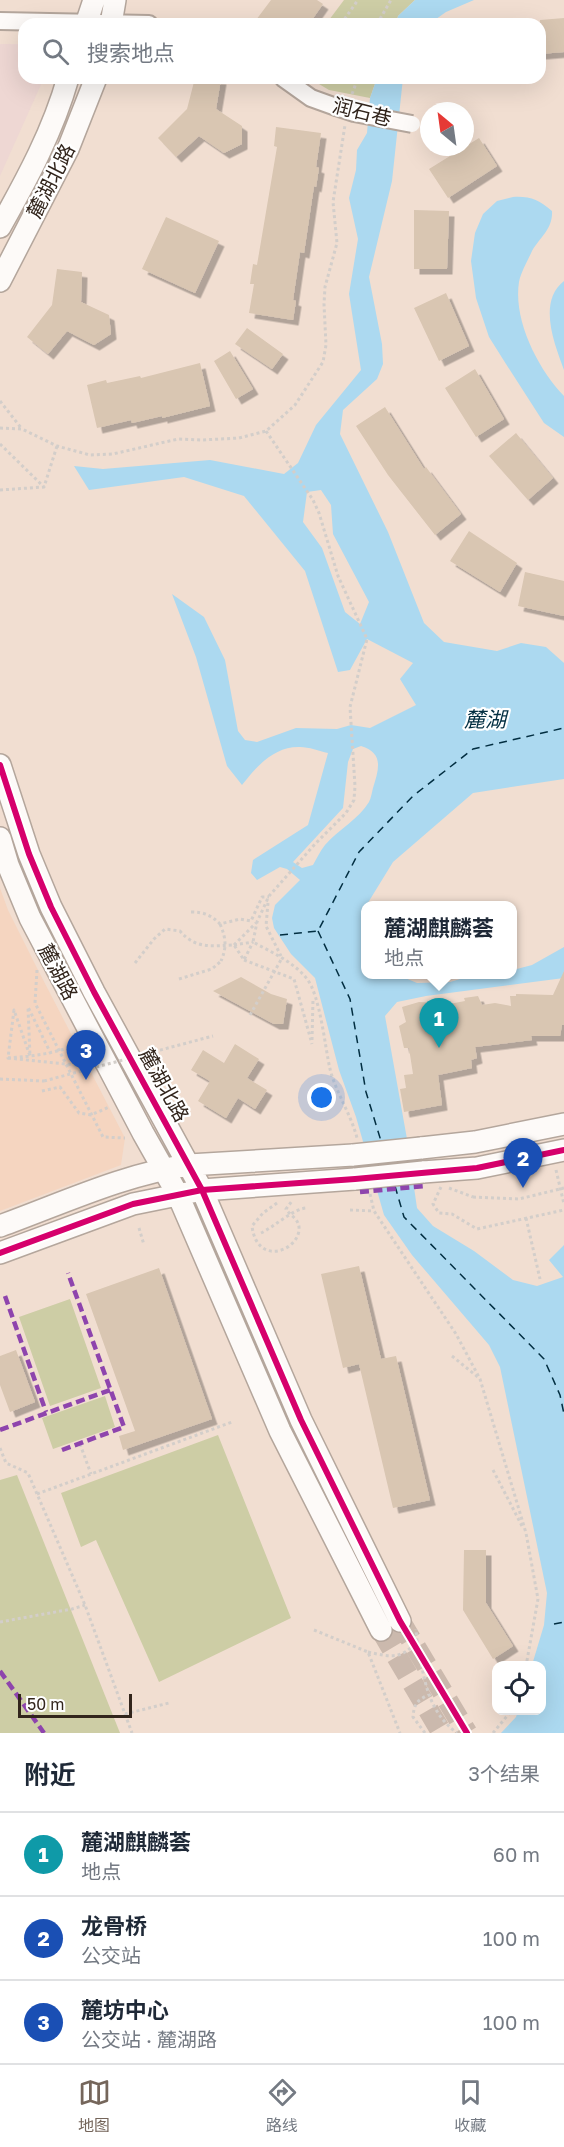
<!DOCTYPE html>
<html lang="zh">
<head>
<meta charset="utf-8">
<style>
	:root { --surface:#fff; --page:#f6f6f7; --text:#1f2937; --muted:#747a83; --line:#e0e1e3; --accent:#75665b }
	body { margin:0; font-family:"Golos Text","Noto Sans SC",sans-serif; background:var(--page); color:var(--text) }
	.controls { position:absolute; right:18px; bottom:18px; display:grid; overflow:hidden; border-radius:12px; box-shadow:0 6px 24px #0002 }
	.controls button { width:54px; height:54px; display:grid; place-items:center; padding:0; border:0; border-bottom:2px solid var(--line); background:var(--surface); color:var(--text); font:30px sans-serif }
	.compass { position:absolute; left:420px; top:102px; width:54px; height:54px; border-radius:50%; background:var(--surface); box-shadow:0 6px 24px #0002; rotate:331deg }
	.scale { position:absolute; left:18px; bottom:15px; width:114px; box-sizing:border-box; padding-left:6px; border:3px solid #32251c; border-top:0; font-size:16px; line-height:21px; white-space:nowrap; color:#32251c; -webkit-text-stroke:4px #fff; paint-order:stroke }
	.you { position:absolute; left:322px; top:1098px; width:21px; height:21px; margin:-15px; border:4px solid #fff; border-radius:50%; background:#1a73e8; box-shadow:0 0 0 9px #1a73e833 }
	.badge { display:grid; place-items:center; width:39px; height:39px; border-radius:50%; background:var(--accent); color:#fff; font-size:20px; font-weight:700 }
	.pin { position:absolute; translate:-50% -50px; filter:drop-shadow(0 2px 3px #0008) }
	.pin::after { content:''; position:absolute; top:32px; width:21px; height:18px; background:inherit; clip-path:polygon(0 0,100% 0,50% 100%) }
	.popup { position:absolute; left:361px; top:901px; width:156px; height:78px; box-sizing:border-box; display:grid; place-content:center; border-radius:12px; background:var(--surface); filter:drop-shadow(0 2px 4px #0005); font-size:20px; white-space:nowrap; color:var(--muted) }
	.popup b { font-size:22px; color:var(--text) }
	.popup::after { content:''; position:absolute; left:50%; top:100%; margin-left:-12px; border:12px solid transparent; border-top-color:var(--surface) }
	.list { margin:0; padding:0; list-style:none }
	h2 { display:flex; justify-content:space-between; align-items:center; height:78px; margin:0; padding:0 24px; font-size:26px }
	h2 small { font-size:20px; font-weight:400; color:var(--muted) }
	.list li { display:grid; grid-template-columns:39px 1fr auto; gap:18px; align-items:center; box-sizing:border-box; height:84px; padding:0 24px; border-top:2px solid var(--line) }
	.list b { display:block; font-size:22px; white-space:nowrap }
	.list p { margin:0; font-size:20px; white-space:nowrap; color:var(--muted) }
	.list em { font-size:20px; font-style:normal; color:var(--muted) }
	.icon { flex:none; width:33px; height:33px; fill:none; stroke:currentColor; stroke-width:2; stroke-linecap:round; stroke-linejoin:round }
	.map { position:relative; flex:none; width:564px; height:1733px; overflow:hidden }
	.search { position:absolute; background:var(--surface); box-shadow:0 6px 24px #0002; left:18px; right:18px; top:18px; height:66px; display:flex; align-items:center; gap:15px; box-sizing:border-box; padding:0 21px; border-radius:18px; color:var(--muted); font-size:22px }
	.sheet { height:330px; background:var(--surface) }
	nav { display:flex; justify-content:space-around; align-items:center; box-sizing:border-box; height:84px; border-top:2px solid var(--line); background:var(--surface); font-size:16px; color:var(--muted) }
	nav a { display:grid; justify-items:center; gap:3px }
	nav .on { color:var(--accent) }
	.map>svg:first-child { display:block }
	.built { fill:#f5d5c0 }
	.education { fill:#eed7d3 }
	.green { fill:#cdcda5 }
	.water { fill:#acd9f0; fill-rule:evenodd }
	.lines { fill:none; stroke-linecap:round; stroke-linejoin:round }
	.ferry { stroke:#022e41; stroke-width:1.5; stroke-dasharray:8 6; stroke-linecap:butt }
	.building { fill:#d9c6b2; filter:url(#shadow) }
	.tertiary-tunnel { stroke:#cbb9ad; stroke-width:21; stroke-dasharray:21 10; stroke-linecap:butt }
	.minor-casing { stroke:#b4a69c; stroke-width:20 }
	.tertiary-casing { stroke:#b4a69c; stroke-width:24 }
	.path { stroke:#d3ceca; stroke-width:3; stroke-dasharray:3 3; stroke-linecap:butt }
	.minor { stroke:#fdfaf8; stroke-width:16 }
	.tertiary { stroke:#fdfaf8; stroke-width:21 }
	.minor-bridge-casing { stroke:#b4a69c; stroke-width:20; stroke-linecap:butt }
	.tertiary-bridge-casing { stroke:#b4a69c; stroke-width:24; stroke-linecap:butt }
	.path-bridge { stroke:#d3ceca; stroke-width:3; stroke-dasharray:3 3; stroke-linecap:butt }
	.minor-bridge { stroke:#fdfaf8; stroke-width:16 }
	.tertiary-bridge { stroke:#fdfaf8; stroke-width:21 }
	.quiet { stroke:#8e44ad; stroke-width:4.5; stroke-dasharray:9 4.5; stroke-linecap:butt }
	.cycleway-casing { stroke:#fff; stroke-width:10 }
	.cycleway { stroke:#d6006c; stroke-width:6 }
	.labels { text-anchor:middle; stroke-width:4.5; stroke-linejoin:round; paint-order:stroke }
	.street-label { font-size:20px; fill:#32251c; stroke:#fff }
	.water-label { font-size:21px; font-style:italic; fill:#022e41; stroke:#fff }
</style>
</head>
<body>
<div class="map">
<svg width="564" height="1733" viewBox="0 0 564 1733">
	<defs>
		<filter id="shadow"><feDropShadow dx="5.5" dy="5.5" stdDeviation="0" flood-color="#0004"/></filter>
	</defs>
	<rect width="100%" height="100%" fill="#f1ded1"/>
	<!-- built -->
	<path class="built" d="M0 888 8 910 37 968 125 1138 121 1165 0 1211Z"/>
	<!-- education -->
	<path class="education" d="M0 44H24V78H44L0 176Z"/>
	<!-- green -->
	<path class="green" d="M344 0H415L398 16 396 24H326Z
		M309 78H377L370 98 329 90Z
		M70 1299 101 1388 50 1406 19 1317Z
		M105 1396 115 1427 53 1449 42 1418Z
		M218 1435 291 1618 159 1682 96 1540 81 1547 61 1493Z
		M17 1475 120 1733H0V1480Z"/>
	<!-- water -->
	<path class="water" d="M415 0H474L446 12 429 24H396L398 16Z
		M377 78H403L392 181 369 277 382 344 383 364 377 379 343 410 340 434 388 532 424 623 444 642 497 651 521 643 546 647 564 663V779L473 793 393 862 366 906 363 954 365 956 366 974 398 975 417 983 450 982 474 975 512 974 513 970 532 965 564 947V978L426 996 397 1002 385 1016 407 1139 417 1208 433 1226 474 1251 513 1280 537 1286 563 1277 549 1260 564 1245V1733H501L516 1717 518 1711 542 1710V1666L532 1665 544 1625 547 1593 500 1367 489 1345 412 1255 384 1215 356 1117 339 1070 315 978 291 954 274 928 272 918 275 905 300 880 287 869 280 867 257 880 251 873 253 860 308 825 328 753C319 751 309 747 300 747 274 746 256 767 242 785L227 766 196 657 172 594 204 617 225 660 238 731 245 740 257 742 296 728 337 729 351 725 370 728 416 705 400 679 413 663 367 639 350 670 338 672 305 571 244 496 184 477 89 490 74 466 103 469 210 460 284 474 298 463 316 425 361 370 349 294 358 239 349 198 356 170 357 150 367 133 370 98ZM321 490 331 505 333 534 369 602 360 624 345 612 322 548 303 522 307 492ZM361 746C384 753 379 769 373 788 372 792 371 798 369 802 359 819 338 830 325 845 320 851 317 858 313 865L302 868 293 862 343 808 348 762 353 749Z
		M513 197C530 196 539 200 552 211 553 229 540 237 532 251 528 260 521 272 519 282 513 320 538 369 564 396V437L544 423 506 364 489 337 476 298 471 261 475 233 483 214 497 201Z
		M564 281V370C555 345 537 302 564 281Z"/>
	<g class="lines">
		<!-- ferry -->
		<path class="ferry" d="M318 931 350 999 366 1092 381 1141
			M280 935 318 931 359 852 413 796 473 749 564 728
			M395 1186 404 1217 544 1359 560 1395 564 1414
			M554 1624 564 1622"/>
	</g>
	<!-- building -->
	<path class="building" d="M271 0H317L323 4 309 24H253Z
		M564 18V52L540 54V20Z
		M195 78 221 79 216 109 242 126V144L224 153 199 136 176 157 158 138 187 109Z
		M276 127 321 133 316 167 319 168 316 187 314 186 304 253 300 252 293 300 296 301 293 320 249 313 254 284H250L253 264 257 265 277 147 274 146Z
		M479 138 497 166 448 198 429 169Z
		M414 210 449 211 447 269H414Z
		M166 217 219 241 195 293 142 269Z
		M57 269 82 272 81 302 109 315 111 334 94 345 67 331 48 354 27 337 52 305Z
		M446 293 469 346 439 361 414 308Z
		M247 328 283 354 272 369 235 344Z
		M230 351 253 389 236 399 214 361Z
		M200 363 210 406 162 418V416L132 423 131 420 97 428 87 385 106 380 107 383 140 376 141 378Z
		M475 369 504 419 476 437 445 388Z
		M385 407 424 469 426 467 461 514 435 535 388 475 356 426Z
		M516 433 553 478 528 500 489 456Z
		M469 531 517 563 500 592 450 561Z
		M525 572 564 581V616L518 606Z
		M564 971V1025H562L560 1036H531L532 1040 475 1047 477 1058 471 1060 472 1068 438 1075 442 1105 404 1112 400 1089 406 1088 404 1075 413 1074 409 1048H404L399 1026 406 1022 402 1007 419 1002 440 1003 445 1002 449 1004 465 1001 464 998 478 996 482 1005 495 1003 511 1006 510 996H516V994L553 995Z
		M241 977 271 994 287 999 283 1024H274L213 991Z
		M235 1044 259 1059 247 1078 267 1090 255 1109 238 1098 226 1118 198 1101 210 1081 191 1070 203 1050 224 1063Z
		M359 1266 381 1359 396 1356 430 1500 393 1508 359 1364 343 1368 321 1274Z
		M159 1268 212 1419 123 1450 119 1436 135 1431 86 1294Z
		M16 1350 35 1402 10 1412 0 1385V1356Z
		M464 1550H486V1603L513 1646 493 1659 463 1610Z"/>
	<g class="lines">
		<!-- tertiary-tunnel -->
		<path class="tertiary-tunnel" d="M400 1621 467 1733
			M381 1630 442 1733"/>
		<!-- minor casing -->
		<g class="minor-casing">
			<path id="minor" d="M0 21 149 24
				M283 78 311 98 336 107"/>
		</g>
		<!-- tertiary casing -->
		<g class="tertiary-casing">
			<path id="tertiary" d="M86 24 94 0
				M111 24 115 0
				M0 227C27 179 53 131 68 78
				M0 281 68 149 96 78
				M0 765 29 854 51 907 94 992 202 1190 301 1420 400 1621
				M0 838 8 865 30 918 143 1133 178 1195 280 1431 381 1630
				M421 1148 475 1142 564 1124
				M423 1172 477 1168 564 1150
				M0 1226C61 1204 124 1174 189 1165L353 1155
				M0 1253 133 1204 202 1190 355 1179"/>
		</g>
		<!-- path -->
		<path class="path" d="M341 24 358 0
			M377 24 391 0
			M352 94 358 78
			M0 401 22 429
			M0 428 22 429 57 446 90 455 113 454 178 439 202 440 239 438 266 431 295 405 323 362 326 345 324 304 325 287 337 243 333 202 345 125
			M266 431 313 500 319 513 338 576 367 639 350 707 355 786 354 800 346 813 315 844 269 896 257 922 253 942C271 952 294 962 307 979 320 995 325 1047 330 1069 336 1093 351 1114 357 1138
			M0 444 44 487
			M0 490 44 487 57 446
			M268 903 266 926 281 956
			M191 912C204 912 211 915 220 924L240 919 251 921 262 897H269
			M234 945 256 923
			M234 945 253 942
			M244 960 294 979 312 1044
			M135 963 154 939 165 929 180 931C195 949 212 946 234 945L244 960 253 942
			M37 970 35 1003 103 1137 125 1138
			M179 979 212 969 221 961
			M250 1015 282 958
			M312 1040 313 999
			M51 1054 28 1007 30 1056 14 1010 8 1058C34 1056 52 1054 76 1045
			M0 1079 44 1081
			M42 1091 60 1087 79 1113 91 1115 109 1107
			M556 1170 564 1204
			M441 1187 433 1204 439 1213 452 1214 477 1229 564 1210
			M449 1188 473 1197
			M370 1194 374 1211 456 1334 480 1379 526 1533 538 1599 526 1666
			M277 1203 263 1213 252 1226C257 1268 301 1250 299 1227 298 1218 290 1216 286 1209L292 1201
			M350 1210 374 1211
			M526 1218 540 1279
			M139 1228 144 1245
			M261 1233C274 1227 294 1208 307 1208
			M452 1356 479 1378
			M80 1444 91 1474
			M0 1448 6 1463 28 1473 85 1605 125 1714 169 1703
			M493 1470 522 1526
			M37 1494 232 1422
			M0 1622 72 1609 85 1605
			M314 1630 368 1652 400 1733
			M417 1641C424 1676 426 1710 457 1733
			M368 1652C390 1657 402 1660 417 1641L416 1629
			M125 1714 132 1733
			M425 1733 413 1717C414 1705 416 1701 428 1695
			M493 1733 512 1710"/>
		<!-- minor -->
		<use href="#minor" class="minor"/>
		<!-- tertiary -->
		<use href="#tertiary" class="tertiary"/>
		<!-- minor-bridge casing -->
		<g class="minor-bridge-casing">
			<path id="minor-bridge" d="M336 107 354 113 412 124"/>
		</g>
		<!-- tertiary-bridge casing -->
		<g class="tertiary-bridge-casing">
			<path id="tertiary-bridge" d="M353 1155 421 1148
				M355 1179 423 1172"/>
		</g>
		<!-- path-bridge -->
		<path class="path-bridge" d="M220 924C226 938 227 947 221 961
			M8 1058 94 1067
			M44 1081 213 1036
			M473 1197 519 1199 564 1188"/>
		<!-- minor-bridge -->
		<use href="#minor-bridge" class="minor-bridge"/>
		<!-- tertiary-bridge -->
		<use href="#tertiary-bridge" class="tertiary-bridge"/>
		<!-- quiet -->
		<path class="quiet" d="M360 1192 425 1186
			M5 1296 46 1412
			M0 1430 110 1390
			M62 1450 124 1427 68 1273
			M0 1671 44 1733"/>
		<!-- cycleway casing -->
		<g class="cycleway-casing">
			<path id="cycleway" d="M0 765 29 854 51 907 94 992 202 1190 301 1420 400 1621 467 1733
				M0 1253 133 1204 202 1190 355 1179 477 1168 564 1150"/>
		</g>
		<!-- cycleway -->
		<use href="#cycleway" class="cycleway"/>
	</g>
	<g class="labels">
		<!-- street labels -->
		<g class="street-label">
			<text transform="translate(362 112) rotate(14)" y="7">润石巷</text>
			<text transform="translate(51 181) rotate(-63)" y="7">麓湖北路</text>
			<text transform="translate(58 972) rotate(62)" y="7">麓湖路</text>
			<text transform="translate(164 1085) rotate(61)" y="7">麓湖北路</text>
		</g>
		<!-- water labels -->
		<g class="water-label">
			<text x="485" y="727">麓湖</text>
		</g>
	</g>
</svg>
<div class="controls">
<button><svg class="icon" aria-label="locate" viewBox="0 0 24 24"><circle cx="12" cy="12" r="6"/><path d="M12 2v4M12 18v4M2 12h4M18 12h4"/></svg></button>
</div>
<svg class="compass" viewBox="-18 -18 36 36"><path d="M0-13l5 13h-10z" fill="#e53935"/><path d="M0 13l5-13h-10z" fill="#747a83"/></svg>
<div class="scale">50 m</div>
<div class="you"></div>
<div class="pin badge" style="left:439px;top:1048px;background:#0f9aa8">1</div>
<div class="popup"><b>麓湖麒麟荟</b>地点</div>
<div class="pin badge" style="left:523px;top:1188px;background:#1a4fb4">2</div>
<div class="pin badge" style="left:86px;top:1080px;background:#1a4fb4">3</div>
<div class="search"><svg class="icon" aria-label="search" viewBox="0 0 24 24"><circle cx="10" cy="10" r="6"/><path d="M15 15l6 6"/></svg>搜索地点</div>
</div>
<section class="sheet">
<h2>附近<small>3个结果</small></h2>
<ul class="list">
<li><span class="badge" style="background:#0f9aa8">1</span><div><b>麓湖麒麟荟</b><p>地点</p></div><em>60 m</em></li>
<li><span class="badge" style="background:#1a4fb4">2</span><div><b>龙骨桥</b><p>公交站</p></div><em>100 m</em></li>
<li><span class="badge" style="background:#1a4fb4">3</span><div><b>麓坊中心</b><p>公交站 · 麓湖路</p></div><em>100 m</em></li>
</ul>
</section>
<nav>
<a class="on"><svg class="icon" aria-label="map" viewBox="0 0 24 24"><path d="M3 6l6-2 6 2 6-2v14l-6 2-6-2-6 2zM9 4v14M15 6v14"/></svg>地图</a>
<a><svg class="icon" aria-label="directions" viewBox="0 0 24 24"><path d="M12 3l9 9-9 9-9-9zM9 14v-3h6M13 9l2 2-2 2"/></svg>路线</a>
<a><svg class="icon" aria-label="saved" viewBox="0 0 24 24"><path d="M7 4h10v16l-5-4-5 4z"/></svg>收藏</a>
</nav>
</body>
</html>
